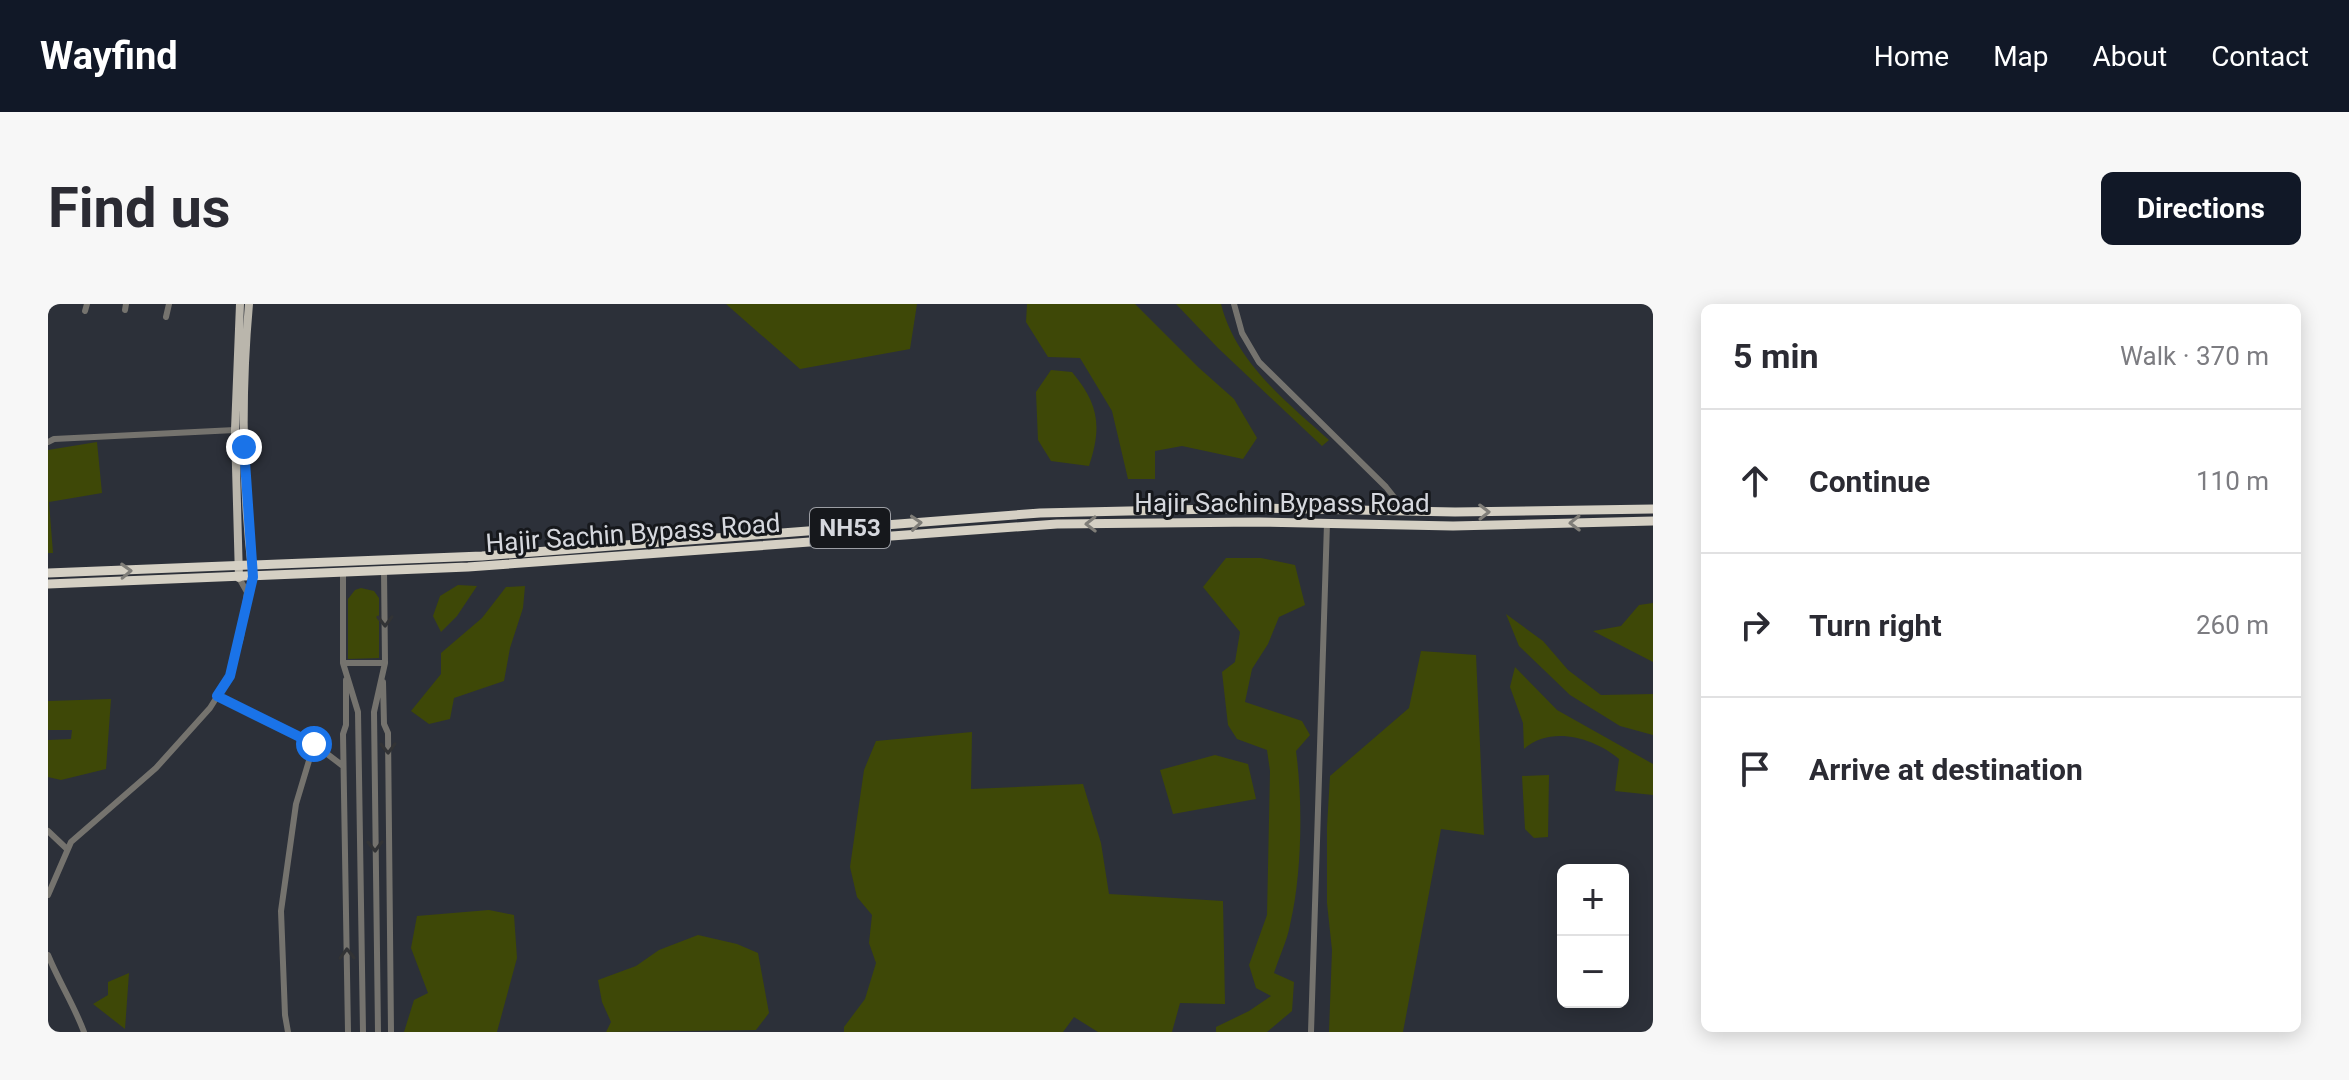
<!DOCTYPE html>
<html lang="en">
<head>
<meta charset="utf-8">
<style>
	:root { --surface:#fff; --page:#f7f7f7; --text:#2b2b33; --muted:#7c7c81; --line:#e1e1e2; --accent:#111827 }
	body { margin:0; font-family:Roboto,sans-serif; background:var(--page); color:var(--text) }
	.controls { position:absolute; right:24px; bottom:24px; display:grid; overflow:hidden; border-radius:12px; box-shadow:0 4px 20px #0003 }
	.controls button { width:72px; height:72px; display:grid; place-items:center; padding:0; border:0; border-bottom:2px solid var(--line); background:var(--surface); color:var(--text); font:40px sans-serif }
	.stop { position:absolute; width:24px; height:24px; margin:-18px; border:6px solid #1a73e8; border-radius:50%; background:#fff }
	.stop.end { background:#1a73e8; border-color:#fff; box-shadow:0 2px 8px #0008 }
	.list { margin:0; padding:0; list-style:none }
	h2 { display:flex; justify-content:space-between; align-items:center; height:104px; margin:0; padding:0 32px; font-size:34px }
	h2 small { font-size:26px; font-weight:400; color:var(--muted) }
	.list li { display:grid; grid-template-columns:52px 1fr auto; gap:24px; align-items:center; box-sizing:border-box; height:144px; padding:0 32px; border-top:2px solid var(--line) }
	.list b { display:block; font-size:30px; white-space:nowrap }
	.list em { font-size:26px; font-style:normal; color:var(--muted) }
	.icon { flex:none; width:44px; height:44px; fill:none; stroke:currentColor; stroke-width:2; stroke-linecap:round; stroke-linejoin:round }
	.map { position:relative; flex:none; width:1605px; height:728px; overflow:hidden; border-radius:12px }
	header { display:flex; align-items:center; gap:48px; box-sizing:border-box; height:112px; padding:0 40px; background:var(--accent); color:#fff }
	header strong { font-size:38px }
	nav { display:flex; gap:44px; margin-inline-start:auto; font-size:28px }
	.intro { display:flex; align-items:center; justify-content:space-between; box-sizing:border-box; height:192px; padding:0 48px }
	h1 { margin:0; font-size:56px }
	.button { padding:20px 36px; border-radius:12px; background:var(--accent); color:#fff; font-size:28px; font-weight:700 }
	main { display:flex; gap:48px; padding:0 48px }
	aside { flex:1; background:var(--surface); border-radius:12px; box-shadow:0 4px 20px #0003 }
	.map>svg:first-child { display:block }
	.green { fill:#3e4807 }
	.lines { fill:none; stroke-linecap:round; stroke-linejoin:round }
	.minor { stroke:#75736e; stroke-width:6 }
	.major { stroke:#bab6ac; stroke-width:8 }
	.highway { stroke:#d5d0c4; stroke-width:9 }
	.oneway { stroke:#7f7d78 }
	.oneway2 { stroke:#323335 }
	.route { stroke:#1a73e8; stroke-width:10 }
	.labels { text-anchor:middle; stroke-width:6; stroke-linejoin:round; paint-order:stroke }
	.shield { fill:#16181c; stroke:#9c9ea4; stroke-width:2 }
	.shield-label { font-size:24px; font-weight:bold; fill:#d6d8de }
	.street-label { font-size:26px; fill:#d6d8de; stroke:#16181c }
</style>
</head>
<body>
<header>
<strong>Wayfind</strong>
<nav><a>Home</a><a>Map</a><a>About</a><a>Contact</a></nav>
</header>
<div class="intro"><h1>Find us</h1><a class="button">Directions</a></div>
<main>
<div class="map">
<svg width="1605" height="728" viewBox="0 0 1605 728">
	<rect width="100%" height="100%" fill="#2c3039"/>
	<!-- green -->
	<path class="green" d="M678 0H869L862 45 752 65Z
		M979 0H1087L1150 63 1186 95 1209 134 1195 155 1134 142 1107 147V175H1080L1064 107 1032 54 1000 53 978 18Z
		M1128 0H1173C1188 59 1238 97 1281 136L1274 142 1170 44Z
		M1003 66 1024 68C1051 100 1054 123 1041 162L1003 157 990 136 988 88Z
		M49 138 54 189 1 198 5 249H0V146Z
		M1178 254H1213L1247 261 1257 301 1231 313 1220 340 1204 365 1197 398 1254 417 1262 431 1248 447C1255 499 1254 570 1242 621 1239 637 1231 653 1226 669L1246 678 1244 707 1219 728H1168V723L1201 707 1223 692 1208 684 1201 661 1219 611 1222 467 1219 446 1189 435 1180 421 1174 368 1187 358 1192 328 1155 283Z
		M410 281 429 282 409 312 393 328 385 312 392 292Z
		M477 282 475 304 462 344 456 377 406 394 402 415 381 420 363 407 393 370V349L434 314 458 283Z
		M313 284 326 287 331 294V354L300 355V295L307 286Z
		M1605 299V358L1545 327 1573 322 1591 301Z
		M1458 310 1495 337 1520 366 1553 391 1605 390V431L1572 422 1522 391 1471 342Z
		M1373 347 1428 351 1436 531 1393 525 1355 728H1281L1284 646 1279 599V523L1282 472 1361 404Z
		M1467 363 1509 406 1605 460V491L1567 487 1571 455C1546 434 1503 421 1476 445L1475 419 1462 383Z
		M63 395 58 465 13 476 0 473V436L23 435 24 426H0V397Z
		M924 428 923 485 1035 480 1053 539 1061 590 1175 597 1177 700 1132 699 1124 728H1050L1026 713 1015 728H796V723L817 695 828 659 821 639 824 611 809 593 802 563 816 466 828 437Z
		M1167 451 1200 460 1208 495 1125 510 1112 466Z
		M1501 471 1500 533 1486 534 1477 525 1474 472Z
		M441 606 466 611 469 654 449 728H356L366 696 380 689 363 644 369 612Z
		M650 631 689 640 710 649 721 709 708 726 558 728 563 718 554 698 550 676 588 662 611 646Z
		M81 669 77 725 45 700 60 691V678Z"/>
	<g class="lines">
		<!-- minor -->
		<path class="minor" d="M1186 0 1194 29 1211 58 1338 183 1357 207
			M77 6 78 0
			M37 7 39 0
			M118 13 121 0
			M0 138 6 135 187 126
			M295 267V359L310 408 315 728
			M191 274 199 288 205 273
			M295 359H337
			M298 376V421L295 430 300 728
			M335 378 336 420 340 429 343 728
			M169 392 266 440
			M0 527 19 545
			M0 591 23 538 108 464 162 404 182 372 193 333 199 288
			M0 651C11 678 26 701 36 728
			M240 728 237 711 233 607 248 500 266 440 295 462
			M330 728 326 408 337 359 336 266
			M1263 728 1279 219"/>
		<!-- major -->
		<path class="major" d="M201 0C193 89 194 178 204 267
			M191 274 187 126 192 0"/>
		<!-- highway -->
		<path class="highway" d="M0 269 434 252 992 209 1211 204 1407 208 1605 205
			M0 280 420 263 1009 220 1211 218 1405 222 1605 217"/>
	</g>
	<!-- one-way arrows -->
	<defs><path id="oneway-chevron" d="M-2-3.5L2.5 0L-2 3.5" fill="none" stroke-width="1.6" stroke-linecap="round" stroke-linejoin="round" transform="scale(2)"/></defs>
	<g class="oneway">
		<use href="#oneway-chevron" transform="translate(1436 208) rotate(-1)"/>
		<use href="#oneway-chevron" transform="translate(868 219) rotate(-4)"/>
		<use href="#oneway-chevron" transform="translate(1527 219) rotate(179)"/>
		<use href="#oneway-chevron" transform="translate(1043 220) rotate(179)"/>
		<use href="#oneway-chevron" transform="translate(78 267) rotate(-2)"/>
	</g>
	<g class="oneway2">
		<use href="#oneway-chevron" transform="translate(337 317) rotate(89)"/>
		<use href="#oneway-chevron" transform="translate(340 444) rotate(89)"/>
		<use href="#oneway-chevron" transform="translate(327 542) rotate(89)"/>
		<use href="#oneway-chevron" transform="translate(299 650) rotate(-91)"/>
	</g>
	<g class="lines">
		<!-- route -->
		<path class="route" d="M196 143 205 273 182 372 169 392 266 440"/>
	</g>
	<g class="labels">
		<!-- shield labels -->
		<rect class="shield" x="762" y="204" width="80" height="40" rx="6"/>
		<g class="shield-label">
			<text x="802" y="232">NH53</text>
		</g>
		<!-- street labels -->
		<g class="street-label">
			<text x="1234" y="208">Hajir Sachin Bypass Road</text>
			<text transform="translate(585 229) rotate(-4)" y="9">Hajir Sachin Bypass Road</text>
		</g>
	</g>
</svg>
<div class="controls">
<button>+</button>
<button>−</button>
</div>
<div class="stop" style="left:266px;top:440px"></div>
<div class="stop end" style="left:196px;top:143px"></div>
</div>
<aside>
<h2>5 min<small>Walk · 370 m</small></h2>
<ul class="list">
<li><svg class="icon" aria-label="ahead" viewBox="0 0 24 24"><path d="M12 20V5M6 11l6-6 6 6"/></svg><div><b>Continue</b></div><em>110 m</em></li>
<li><svg class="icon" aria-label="right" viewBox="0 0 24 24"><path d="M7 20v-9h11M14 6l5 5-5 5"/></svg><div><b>Turn right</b></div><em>260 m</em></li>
<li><svg class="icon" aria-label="arrive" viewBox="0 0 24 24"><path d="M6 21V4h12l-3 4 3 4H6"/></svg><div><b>Arrive at destination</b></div></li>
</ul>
</aside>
</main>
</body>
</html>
